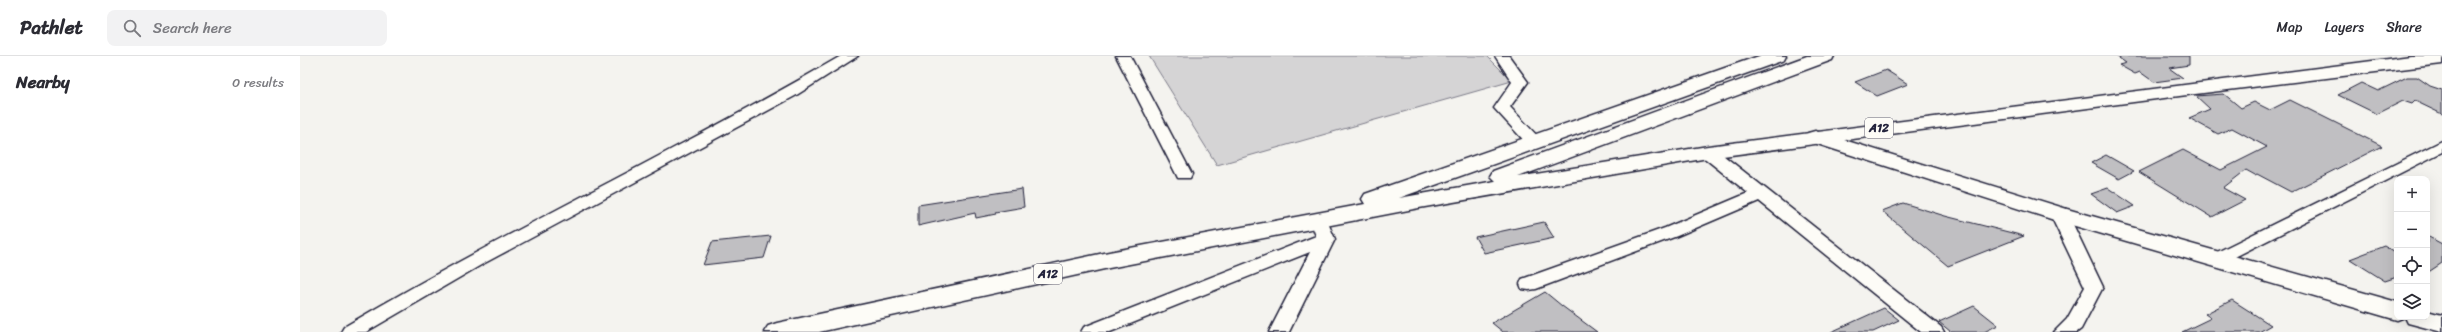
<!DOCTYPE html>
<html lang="en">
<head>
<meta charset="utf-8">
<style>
	:root { --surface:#fff; --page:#f2f2f3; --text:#2b2b33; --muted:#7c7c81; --line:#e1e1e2 }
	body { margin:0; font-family:Sriracha,sans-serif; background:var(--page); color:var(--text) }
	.controls { position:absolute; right:12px; bottom:12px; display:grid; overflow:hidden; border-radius:8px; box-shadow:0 4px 16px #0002 }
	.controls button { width:36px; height:36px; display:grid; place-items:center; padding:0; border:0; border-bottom:1px solid var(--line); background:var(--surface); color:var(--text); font:20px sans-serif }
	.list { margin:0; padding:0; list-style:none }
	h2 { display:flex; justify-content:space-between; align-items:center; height:52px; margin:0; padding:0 16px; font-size:17px }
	h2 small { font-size:13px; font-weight:400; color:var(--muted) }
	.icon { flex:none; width:22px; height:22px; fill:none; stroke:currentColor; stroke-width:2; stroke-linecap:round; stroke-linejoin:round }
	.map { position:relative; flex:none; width:2142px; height:276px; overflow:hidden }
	header { display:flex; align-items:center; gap:24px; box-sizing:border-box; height:56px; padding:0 20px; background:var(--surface); border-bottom:1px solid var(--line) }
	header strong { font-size:19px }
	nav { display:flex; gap:22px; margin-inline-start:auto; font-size:14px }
	.search { width:280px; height:36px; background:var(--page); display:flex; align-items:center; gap:10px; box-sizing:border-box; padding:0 14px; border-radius:8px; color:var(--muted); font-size:15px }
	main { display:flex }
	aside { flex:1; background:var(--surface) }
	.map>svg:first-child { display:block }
	.green { fill:#d5d4d5; stroke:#7c7b88 }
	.building { fill:#c0bfc2; stroke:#22223b }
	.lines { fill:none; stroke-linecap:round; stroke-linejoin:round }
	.minor-casing { stroke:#22223b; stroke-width:3 }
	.tertiary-casing { stroke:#22223b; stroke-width:3 }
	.primary-casing { stroke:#22223b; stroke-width:3 }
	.minor { fill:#fdfcf7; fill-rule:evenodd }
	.tertiary { fill:#fdfcf7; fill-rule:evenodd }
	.primary { fill:#fdfcf7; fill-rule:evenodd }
	.labels { text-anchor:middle; stroke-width:3.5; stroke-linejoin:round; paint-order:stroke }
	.shield { fill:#fdfcf7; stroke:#646373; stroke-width:1 }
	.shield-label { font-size:12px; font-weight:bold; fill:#22223b }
</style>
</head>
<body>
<header>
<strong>Pathlet</strong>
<div class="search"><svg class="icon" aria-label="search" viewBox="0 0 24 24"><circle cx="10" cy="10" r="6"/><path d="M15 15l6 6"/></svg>Search here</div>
<nav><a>Map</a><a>Layers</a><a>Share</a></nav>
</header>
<main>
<aside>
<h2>Nearby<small>0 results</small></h2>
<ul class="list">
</ul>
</aside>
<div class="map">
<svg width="2142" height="276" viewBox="0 0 2142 276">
	<rect width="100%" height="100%" fill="#f4f3ef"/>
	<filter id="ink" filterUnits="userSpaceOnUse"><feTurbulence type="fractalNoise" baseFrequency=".025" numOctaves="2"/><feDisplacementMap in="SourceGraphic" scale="8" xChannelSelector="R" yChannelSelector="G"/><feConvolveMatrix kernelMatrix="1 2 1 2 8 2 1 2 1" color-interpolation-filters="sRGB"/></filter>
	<g filter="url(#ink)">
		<!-- green -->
		<path class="green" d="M849 0H1187L1212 25 917 109Z"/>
		<!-- building -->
		<path class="building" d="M1816 0H1889V9L1869 12 1883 22 1854 26 1840 16 1835 18 1819 9 1826 7Z
			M1586 14 1608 28 1577 40 1555 26Z
			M2107 21H2117L2130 30 2142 34V58L2115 45 2112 48 2103 45 2077 58 2038 39 2061 27 2078 35Z
			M1924 38 1941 52 1954 46 1970 54 1990 44 2082 90 1991 136 1957 118 1955 119 1946 114 1923 132 1945 144 1912 161 1839 116 1883 94 1921 114 1967 91 1932 72 1918 78 1889 62 1910 53 1896 40Z
			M1806 99 1834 115 1819 123 1791 107Z
			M1808 132 1835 150 1817 157 1791 138Z
			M722 133 724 151 695 156 696 158 676 162 675 157 618 170V149Z
			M1603 147 1645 160 1724 180 1648 210 1582 155Z
			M1244 166 1254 182 1184 197 1175 181Z
			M471 180 464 202 403 209 412 186Z
			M2127 180 2142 188V207L2127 217Z
			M2084 190 2097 198V221L2085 225 2050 203Z
			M1245 236 1262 250 1297 276H1203L1192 267Z
			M1932 244 1971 269 1959 276H1882L1911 262 1905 258Z
			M1674 250 1698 269 1684 276H1651L1639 266Z
			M1584 252 1599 264 1573 276H1531Z"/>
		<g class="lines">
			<!-- minor casing -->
			<g class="minor-casing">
				<path id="minor" d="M541 0H558L495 40 181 209 66 276H41L44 271C206 175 378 95 541 0Z
					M816 0H830L892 118 890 122H878L876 118Z
					M1195 0H1209L1228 26 1210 51 1241 84 1243 87 1241 90H1229L1194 52 1212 26Z
					M2142 85V96L1921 208 1915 210 1909 208 1906 204 1909 200Z
					M1408 91 1414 92 1641 271 1644 276H1621L1459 145 1377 180 1236 233 1229 234 1222 233 1220 228 1222 223 1365 172 1448 137 1402 100 1400 96 1402 92Z
					M1759 152 1765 154 1768 158 1803 231 1781 273 1777 276H1754L1767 263 1785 231 1750 158 1753 154Z
					M1019 158 1025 160 1035 183 989 276H969L1010 196 810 276H781L784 271 1016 180 1010 164 1013 160Z"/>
			</g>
			<!-- tertiary casing -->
			<g class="tertiary-casing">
				<path id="tertiary" d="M1515 75 1767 153 2097 246V261H2127V255L2142 259V276L2108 267 2105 261 2097 264 1751 163 1508 85 1505 81 1508 77Z"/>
			</g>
			<!-- primary casing -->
			<g class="primary-casing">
				<path id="primary" d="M1459 0H1486L1484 4 1099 142 1195 125 1190 120 1193 115 1507 0H1534L1532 4 1218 121 1408 90 2111 0H2142V8L1887 39 1408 102 1119 152 809 212 519 276H464L468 270 477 267 809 196 1065 148 1062 143 1065 138Z"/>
			</g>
			<!-- minor -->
			<use href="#minor" class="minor"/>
			<!-- tertiary -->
			<use href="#tertiary" class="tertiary"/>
			<!-- primary -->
			<use href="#primary" class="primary"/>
		</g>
	</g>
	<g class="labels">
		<!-- shield labels -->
		<g class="shield">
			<rect x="1565" y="62" width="28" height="20" rx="3"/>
			<rect x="734" y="208" width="28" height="20" rx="3"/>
		</g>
		<g class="shield-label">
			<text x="1579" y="76">A12</text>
			<text x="748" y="222">A12</text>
		</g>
	</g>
</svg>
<div class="controls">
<button>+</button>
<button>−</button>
<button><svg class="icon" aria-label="locate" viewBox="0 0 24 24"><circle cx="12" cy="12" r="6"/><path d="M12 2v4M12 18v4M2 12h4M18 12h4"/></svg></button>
<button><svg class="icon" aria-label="layers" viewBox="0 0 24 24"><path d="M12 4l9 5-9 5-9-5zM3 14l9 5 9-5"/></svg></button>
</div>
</div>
</main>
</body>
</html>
